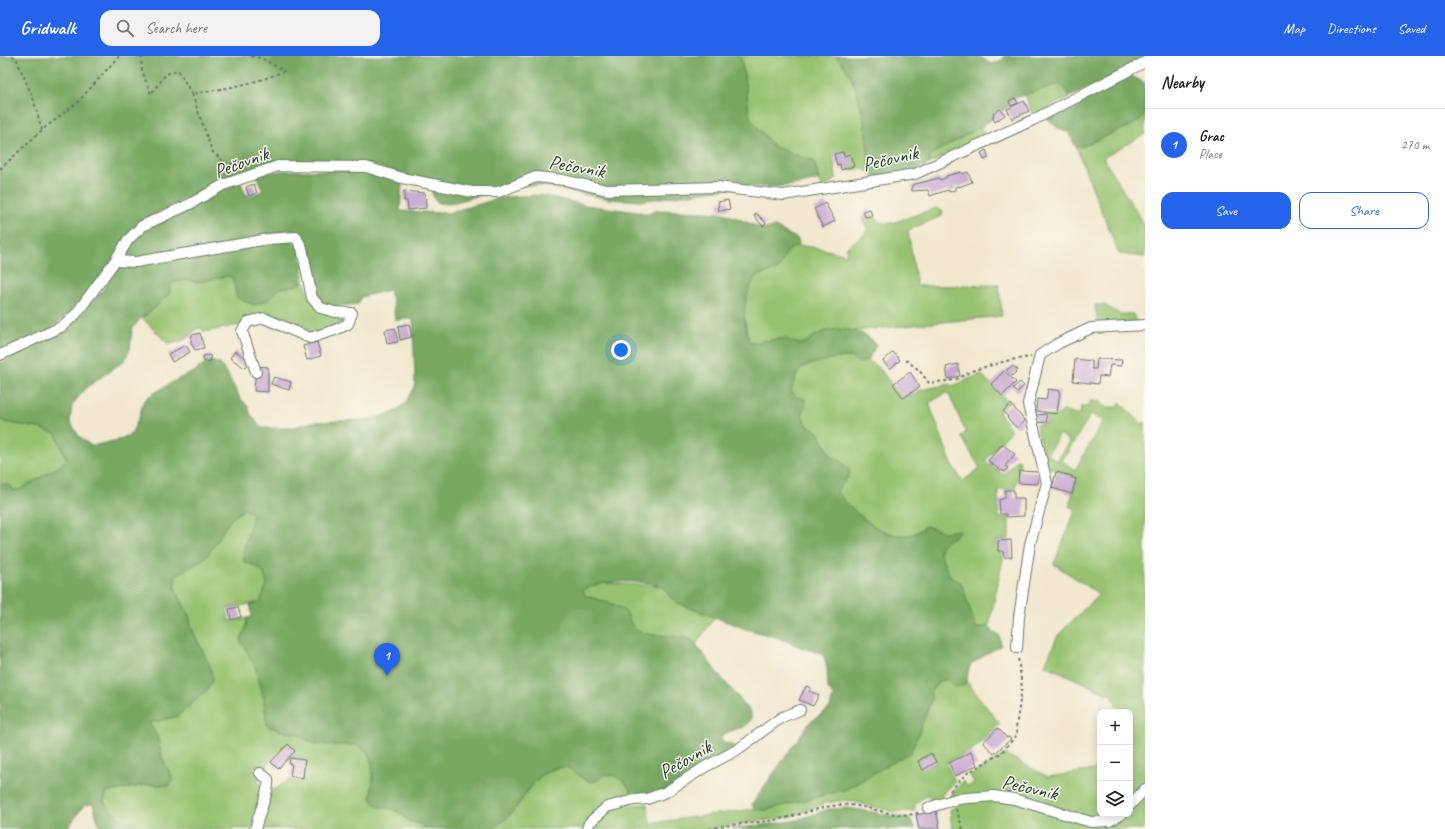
<!DOCTYPE html>
<html lang="en">
<head>
<meta charset="utf-8">
<style>
	:root { --surface:#fff; --page:#f2f2f2; --text:#222; --muted:#767676; --line:#e0e0e0; --accent:#2563eb }
	body { margin:0; font-family:Caveat,sans-serif; background:var(--page); color:var(--text) }
	.controls { position:absolute; right:12px; bottom:12px; display:grid; overflow:hidden; border-radius:8px; box-shadow:0 2px 10px #0003 }
	.controls button { width:36px; height:36px; display:grid; place-items:center; padding:0; border:0; border-bottom:1px solid var(--line); background:var(--surface); color:var(--text); font:20px sans-serif }
	.you { position:absolute; left:621px; top:294px; width:14px; height:14px; margin:-10px; border:3px solid #fff; border-radius:50%; background:#1a73e8; box-shadow:0 0 0 6px #1a73e833 }
	.badge { display:grid; place-items:center; width:26px; height:26px; border-radius:50%; background:var(--accent); color:#fff; font-size:13px; font-weight:700 }
	.pin { position:absolute; translate:-50% -33px; filter:drop-shadow(0 1px 2px #0008) }
	.pin::after { content:''; position:absolute; top:21px; width:14px; height:12px; background:inherit; clip-path:polygon(0 0,100% 0,50% 100%) }
	.list { margin:0; padding:0; list-style:none }
	h2 { display:flex; justify-content:space-between; align-items:center; height:52px; margin:0; padding:0 16px; font-size:17px }
	h2 small { font-size:13px; font-weight:400; color:var(--muted) }
	.list li { display:grid; grid-template-columns:26px 1fr auto; gap:12px; align-items:center; box-sizing:border-box; height:72px; padding:0 16px; border-top:1px solid var(--line) }
	.list b { display:block; font-size:15px; white-space:nowrap }
	.list p { margin:0; font-size:13px; white-space:nowrap; color:var(--muted) }
	.list em { font-size:13px; font-style:normal; color:var(--muted) }
	.actions { display:flex; gap:8px; padding:12px 16px }
	.actions a { flex:1; padding:9px 0; border:1px solid var(--accent); border-radius:12px; text-align:center; font-size:14px; color:var(--accent) }
	.actions .main { background:var(--accent); color:#fff }
	.icon { flex:none; width:22px; height:22px; fill:none; stroke:currentColor; stroke-width:2; stroke-linecap:round; stroke-linejoin:round }
	.map { position:relative; flex:none; width:1145px; height:773px; overflow:hidden }
	header { display:flex; align-items:center; gap:24px; box-sizing:border-box; height:56px; padding:0 20px; background:var(--accent); color:#fff }
	header strong { font-size:19px }
	nav { display:flex; gap:22px; margin-inline-start:auto; font-size:14px }
	.search { width:280px; height:36px; background:var(--page); display:flex; align-items:center; gap:10px; box-sizing:border-box; padding:0 14px; border-radius:12px; color:var(--muted); font-size:15px }
	main { display:flex }
	aside { flex:1; background:var(--surface) }
	.map>svg:first-child { display:block }
	.green { fill:#96c26f; stroke:#5a8052; fill-rule:evenodd }
	.forest { fill:#78a862; stroke:#4c724b }
	.building { fill:#caaad3 }
	.lines { fill:none; stroke-linecap:round; stroke-linejoin:round }
	.minor-casing { stroke:#69796a; stroke-width:12 }
	.path { stroke:#69796a; stroke-width:2; stroke-dasharray:3 3; stroke-linecap:butt }
	.minor { stroke:#fff; stroke-width:10 }
	.labels { text-anchor:middle; stroke-width:3; stroke-linejoin:round; paint-order:stroke }
	.street-label { font-size:20px; fill:#1f3d34; stroke:#fbf7ec }
</style>
</head>
<body>
<header>
<strong>Gridwalk</strong>
<div class="search"><svg class="icon" aria-label="search" viewBox="0 0 24 24"><circle cx="10" cy="10" r="6"/><path d="M15 15l6 6"/></svg>Search here</div>
<nav><a>Map</a><a>Directions</a><a>Saved</a></nav>
</header>
<main>
<div class="map">
<svg width="1145" height="773" viewBox="0 0 1145 773">
	<rect width="100%" height="100%" fill="#fbf7ec"/>
	<filter id="ink" filterUnits="userSpaceOnUse"><feTurbulence type="fractalNoise" baseFrequency=".025" numOctaves="2"/><feDisplacementMap in="SourceGraphic" scale="8" xChannelSelector="R" yChannelSelector="G"/><feConvolveMatrix kernelMatrix="1 2 1 2 8 2 1 2 1" color-interpolation-filters="sRGB"/></filter>
	<filter id="wash" filterUnits="userSpaceOnUse"><feTurbulence type="fractalNoise" baseFrequency=".012" numOctaves="4" result="noise"/><feDisplacementMap in="SourceGraphic" scale="16" xChannelSelector="R" yChannelSelector="G"/><feGaussianBlur stdDeviation="0.9" result="paint"/><feColorMatrix in="noise" values="0 0 0 0 0 0 0 0 0 0 0 0 0 0 0 0 0 1.4 0 .05"/><feComposite in="paint" operator="in"/></filter>
	<g filter="url(#wash)">
		<rect width="100%" height="100%" fill="#f2e8cf"/>
		<!-- green -->
		<path class="green" d="M741 0H836C865 30 865 78 871 117L862 113 848 114 845 97 833 100 836 122 822 134 814 105 774 91 750 62Z
			M1058 28 1063 30 1070 41 1033 60 1025 38Z
			M1145 60V78L1103 102 1145 170V201L1119 198 1076 91 1083 90 1132 69Z
			M978 72H981L985 80 929 108 931 99 935 96Z
			M936 152 943 155 942 160 908 174 917 230 999 229 1002 260 854 275 840 273 815 279 810 284 801 288 777 283 771 285 750 287C741 260 742 247 755 221L778 213C782 207 782 199 788 194 798 184 833 196 846 199L847 191 864 179 867 173 863 161 874 159C878 167 883 168 892 167Z
			M229 219 233 223 235 235 244 246 255 249 269 243 281 232 295 230 304 225 312 247 347 261C336 274 321 275 305 278L308 272 294 266 289 272 251 262 240 269 204 276 202 272 195 273C192 283 177 286 169 289L142 262 156 251 173 226 187 224 197 226Z
			M1095 249H1105L1119 258H1133L1136 266 1098 269Z
			M851 301 859 307 868 304 880 313 902 343 921 334 950 328 952 330 981 318 1009 346 999 356 1011 374 985 405 1004 419 1016 404 1020 405 1015 433 998 434V461L1009 462V483L998 484 999 497H1002L1003 503 989 570 976 573 961 527 950 521 939 494 943 486 956 480 926 470C896 497 856 459 836 436L842 426 848 422 841 405 831 400 818 376 805 368C802 356 799 345 791 335 793 327 795 318 802 312 811 304 839 301 851 301ZM948 336 966 377 961 380 980 412 963 425 952 409 929 347Z
			M1090 345H1100L1105 351H1119L1120 346 1142 368 1145 366V732L1130 747V656H1120L1112 640 1045 609 1058 579 1099 538 1054 508 1076 453 1069 450 1077 422 1046 410 1036 369 1047 367V360H1057L1064 354 1079 359 1082 350 1088 351ZM1091 358 1103 365 1075 414 1062 405ZM1060 378 1069 385 1057 405 1047 398Z
			M0 362 4 366 43 373 56 378 67 404 60 410 19 434H13L10 429 0 428Z
			M245 453 253 458 250 477 243 494 251 508 263 515 267 528 260 546 227 553 229 565 247 562V572L241 581V586L250 599 258 617 264 645 267 670 284 676 296 677 305 684 329 689H357L367 695 372 708 373 722 371 741 379 751 392 753 400 757 408 765 419 768 427 773H257L271 736 289 724H302L303 704 288 702 294 696 287 688 267 708 268 711 262 721 260 720 258 726 266 733 253 773H141C134 765 129 768 121 765 113 761 108 752 104 745L107 736 152 728 168 730 173 723 162 702 157 680 149 667 178 660 211 615 209 608 193 576 189 560 175 532 176 519 216 487 225 469 234 459Z
			M600 527 663 530C672 550 696 554 715 561L696 588C680 575 656 583 637 575 627 571 630 559 622 553 614 547 594 543 585 539L583 535 588 531Z
			M948 623 962 630 967 626 1000 668 972 694 946 707 955 725 944 736 939 746 932 747 928 738 915 748V755L895 756 846 744 825 747 790 761 705 773H589L601 758 624 749 647 748 650 767 754 753 766 754 844 734 869 721 918 681 930 636 940 625ZM932 697 937 706 923 713 918 704Z
			M1005 698 1048 721 1100 713V758H1120L1099 765 1015 741 952 742 951 738 963 725 968 731 974 726 970 720Z
			M566 710 589 726 596 725 605 718C625 721 627 728 635 744L613 747 583 773H492C497 768 503 766 507 762 529 741 531 715 566 710Z
			M1145 738V773H952L950 754C976 725 1061 760 1093 769 1106 771 1121 767 1130 757 1135 752 1140 744 1145 738Z"/>
		<!-- forest -->
		<path class="forest" d="M0 0H741L750 62 774 91 814 105 819 124 788 130 740 131 640 145 608 143 550 131 528 129 503 133 449 148 438 147 432 138 433 128 368 108 353 106 279 107 254 112 235 118 138 167 79 250 49 274 0 295Z
			M836 0H979L991 8 1002 4 1005 0H1144L1128 13 1070 41 1063 30 1058 28 1009 44V50L981 71 935 96 931 99 929 108 907 118 877 123 871 117C865 78 865 30 836 0Z
			M1132 20 1145 27V60L1132 69 1083 90 1076 91 1068 76 1056 71 1048 63Z
			M364 114 402 128 400 155 447 157 504 141 541 139 585 149 646 157 660 154 724 157 764 173 775 171 798 183 799 189C783 195 786 200 778 213L755 221C742 247 741 260 750 287L785 282C790 285 797 289 803 288 809 286 811 281 816 279 832 269 866 272 876 289L868 304 859 307 851 301 834 302 802 311 795 322 791 335 796 341 804 342 806 348 802 356 805 368 818 376 831 400 841 405 850 415C848 423 841 428 837 436 856 459 896 497 926 470L945 476 957 474 960 475C952 484 945 482 939 495L950 521 961 526 976 572 989 570 994 577 999 579 1001 589 971 608 968 615 967 626 962 630 954 631 948 623 940 625 930 636 932 643 911 696 844 734 766 754 754 753 752 748 809 667 830 652 833 639 828 633 827 611 824 600 820 597 803 592 779 582 746 573 675 546 666 536 663 530C644 525 599 522 583 535L585 539C594 543 614 547 622 553 630 558 628 567 635 573 642 580 678 581 689 582L696 588 715 614 751 656V664L743 671 723 678 721 682 725 687 733 688 736 693 658 739 635 744C627 728 625 721 605 718L596 725 589 726 566 711 554 712 542 718 530 732 507 762 492 773H427L419 768 408 765 400 756 392 753 379 751 374 747 371 742 373 722 372 708 367 695 357 689 315 688 296 677 284 676 267 670C264 639 259 611 241 586 242 576 247 575 247 562L252 561 250 549 260 546 267 528 263 515 251 508 244 506C242 490 250 475 253 459L245 453C222 465 222 484 205 501 198 508 185 514 176 519L175 532 189 560 193 576 209 608 213 623 209 632 178 660 149 667 157 680 162 702 173 723 168 730 152 728 107 736 104 745C114 760 117 764 136 767L141 773H100L93 748 84 749 67 773H0V428L10 429 13 434H19L60 410 67 403 56 378 43 373 4 366 0 362V306L6 305 22 293 53 281 68 271 102 235 117 212 288 181 300 192 304 225 295 230 281 232 269 243 255 249 237 242 233 223 229 220 197 226 187 224 173 226 170 231V237L156 251 140 263 132 273 130 293 125 304 86 332 72 349 70 366 79 380 91 390 118 384 131 378 139 362 143 346 149 340 178 323 194 316 209 304 220 308 229 321 240 342 248 350 250 357 261 372H290L312 366 365 364 392 357 405 348 415 331 413 263 395 264 393 245 389 234 361 241 358 248 327 251 316 243 298 178 289 174 231 189 135 204 126 201 125 195 134 182 145 174 240 125 246 139 263 135 256 119 281 115Z
			M847 752C868 754 888 760 910 762L915 773H732L793 765 829 753Z"/>
		<g id="blocks">
			<!-- building -->
			<path class="building" d="M1015 42 1018 47 1011 50 1009 45Z
				M1024 45 1029 55 1012 63 1007 53Z
				M1000 53 1005 59 995 66 992 61 994 60 993 58Z
				M986 94 989 102 984 104 981 97Z
				M843 96 844 100 850 98 854 110 841 114 840 108 837 109 834 98Z
				M961 116 962 118 968 116 972 126 959 131 958 130 955 131V134L949 136 948 134 930 140 928 134 912 135V129L939 122 940 124 946 122V120Z
				M254 128 257 137 249 140 246 131Z
				M404 135 425 137 426 152 408 154 407 145H404Z
				M728 144 730 153 719 155 718 146Z
				M825 147 835 165 823 171 814 153Z
				M870 153 872 160 865 161 863 155Z
				M756 157 766 167 763 170 754 160Z
				M409 268 412 281 400 284 398 270Z
				M395 272 398 286 387 288 385 274Z
				M200 277 204 292 195 294 191 287 192 279Z
				M317 286 321 300 307 304 303 290Z
				M186 289 190 296 172 306 168 298Z
				M235 295 250 305 245 312 230 302Z
				M893 296 900 304 890 313 883 305Z
				M210 299 211 305 204 306 203 300Z
				M1075 303 1092 305V313H1096L1097 303 1122 304 1121 310 1110 309 1108 321 1099 320 1098 328 1073 325Z
				M958 308 960 320 948 323 946 311Z
				M256 310 268 311V336L254 335Z
				M1013 310 1018 314 1012 320 1006 314Z
				M1004 315 1016 326 1002 340 991 328Z
				M910 316 920 331 903 342 893 328Z
				M274 321 291 326 289 334 271 328Z
				M1020 326 1024 330 1017 336 1013 332Z
				M1048 333 1060 335 1057 358 1036 355 1037 343 1046 344Z
				M1011 348 1025 365 1017 372 1007 362 1008 361 1003 355Z
				M1046 358 1047 366 1036 367 1035 359Z
				M1002 388 1015 398 1005 410 1008 412 1004 416 1002 414 1001 415 988 405Z
				M1019 415 1039 416 1038 428 1018 427Z
				M1056 416 1072 420V422L1076 423 1072 438 1052 432Z
				M1005 434H1014V442H1024V460L1006 461V458H1000L999 444 1005 442Z
				M1011 484 1012 501H1004L1003 495H998V485Z
				M238 551 241 561 231 564 229 553Z
				M806 630 811 632 809 635 819 639 813 650 799 644Z
				M998 672 1007 682 1008 681 1011 683 994 698 983 686Z
				M288 688 295 695 278 713 271 706Z
				M971 696 977 709 955 720 949 707Z
				M931 697 936 706 923 714 918 705Z
				M290 702 305 704 303 722 290 720 292 708H289Z
				M936 755 940 773H919L916 759Z"/>
		</g>
	</g>
	<g filter="url(#ink)">
		<use href="#blocks" fill-opacity="0" stroke="#69796a" stroke-width="1"/>
		<g class="lines">
			<!-- minor casing -->
			<g class="minor-casing">
				<path id="minor" d="M115 205 136 206 268 183 296 181 302 192 312 242 321 252 335 256 352 257 348 268 335 274 310 282 264 262 248 266 242 275 256 316
					M0 299 61 271 76 258 115 205 128 184 142 170 190 148 223 129 278 110 366 111 402 122 472 136H498L536 121 564 124 607 134 718 131 783 139 915 118 1033 64 1145 6
					M1017 592 1019 561 1030 488 1047 427 1028 348 1040 299 1059 287 1091 272 1145 269
					M1130 749 1145 733
					M928 752 956 743 994 740 1014 743 1091 766 1109 765 1122 758
					M255 773C258 760 270 733 268 723L260 717
					M587 773 589 767 607 751 634 744 647 743 666 736 705 711 737 694 782 661 800 654"/>
			</g>
			<!-- path -->
			<path class="path" d="M12 0 16 2 33 42 42 74
				M141 0 142 15 151 38 166 18 178 14 192 38
				M251 0 261 2 284 15C255 28 223 33 192 38L212 95 227 109 253 101 262 105
				M0 113 42 74 78 46 119 0
				M226 117 227 109
				M906 304 919 314 929 327 955 324 974 314 1010 304 1031 301
				M950 735 966 718 1001 697 1017 679 1016 672 1022 631 1018 601
				M956 753 963 773
				M709 773C732 767 756 768 779 763 799 760 818 751 839 749 865 746 896 766 920 756"/>
			<!-- minor -->
			<use href="#minor" class="minor"/>
		</g>
	</g>
	<g class="labels">
		<!-- street labels -->
		<g class="street-label">
			<text transform="translate(890 102) rotate(-13)" y="7">Pečovnik</text>
			<text transform="translate(241 106) rotate(-20)" y="7">Pečovnik</text>
			<text transform="translate(577 110) rotate(10)" y="7">Pečovnik</text>
			<text transform="translate(685 703) rotate(-30)" y="7">Pečovnik</text>
			<text transform="translate(1030 731) rotate(13)" y="7">Pečovnik</text>
		</g>
	</g>
</svg>
<div class="controls">
<button>+</button>
<button>−</button>
<button><svg class="icon" aria-label="layers" viewBox="0 0 24 24"><path d="M12 4l9 5-9 5-9-5zM3 14l9 5 9-5"/></svg></button>
</div>
<div class="you"></div>
<div class="pin badge" style="left:387px;top:620px">1</div>
</div>
<aside>
<h2>Nearby<small></small></h2>
<ul class="list">
<li><span class="badge">1</span><div><b>Grac</b><p>Place</p></div><em>270 m</em></li>
</ul>
<div class="actions"><a class="main">Save</a><a>Share</a></div>
</aside>
</main>
</body>
</html>
